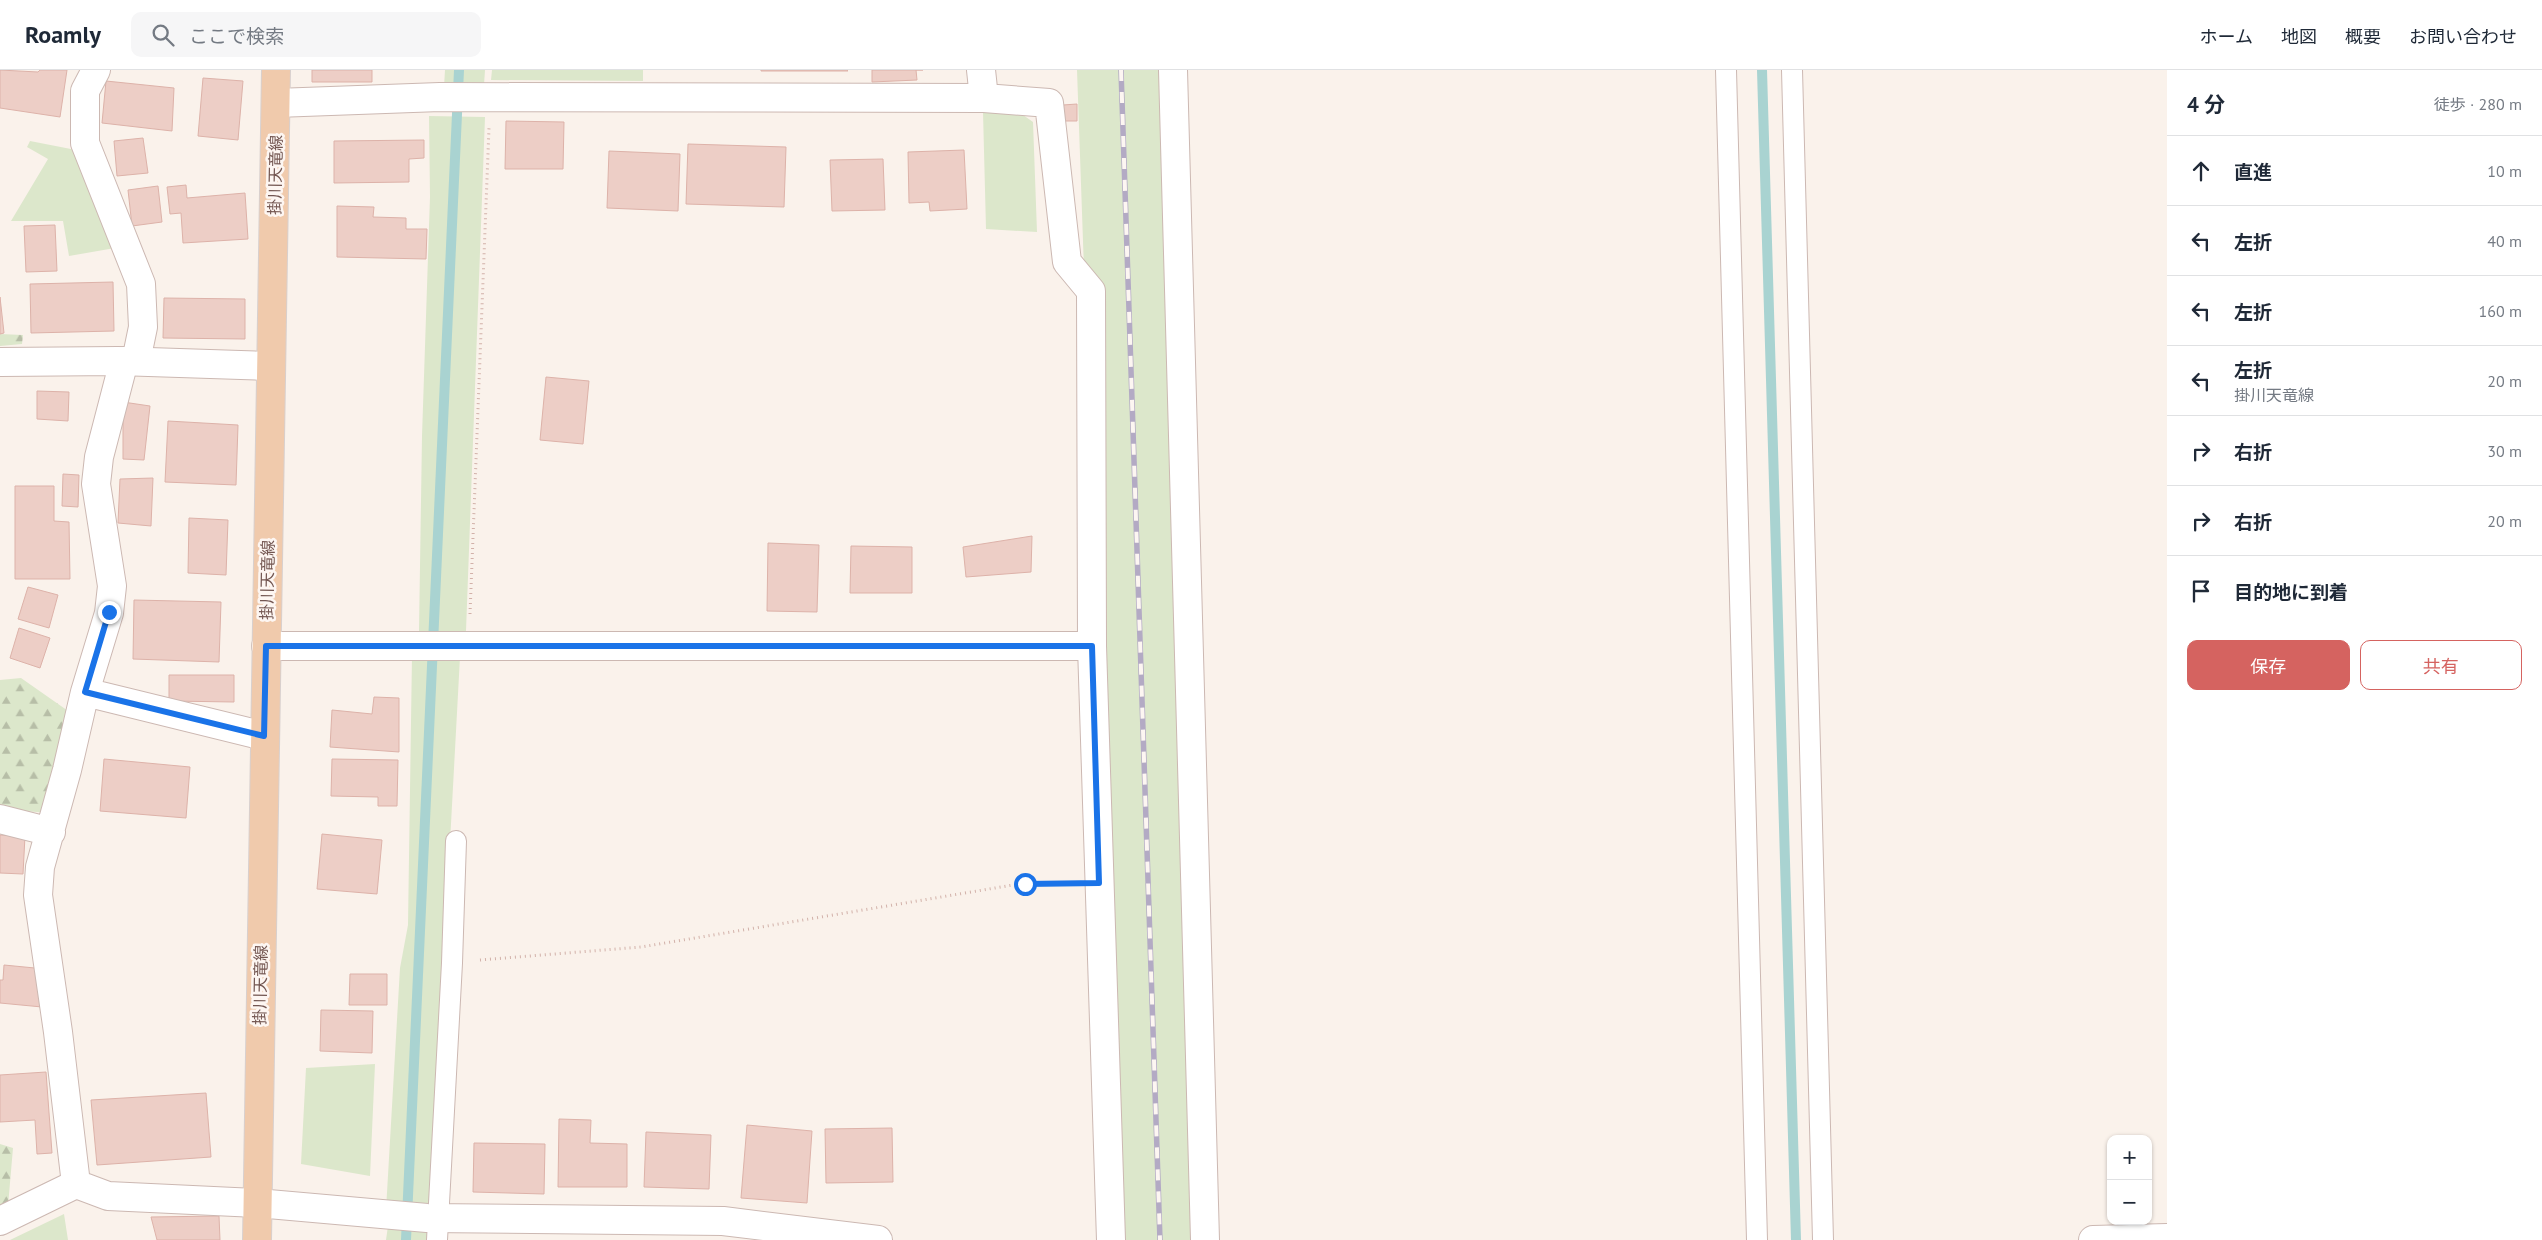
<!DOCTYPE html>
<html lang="ja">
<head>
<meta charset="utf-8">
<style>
	:root { --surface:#fff; --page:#f6f6f7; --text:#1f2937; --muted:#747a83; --line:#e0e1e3; --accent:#d56360 }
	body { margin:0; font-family:"PT Sans","Noto Sans JP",sans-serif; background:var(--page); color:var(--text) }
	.controls { position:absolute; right:15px; bottom:15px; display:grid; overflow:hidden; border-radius:10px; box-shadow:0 1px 4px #0004 }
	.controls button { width:45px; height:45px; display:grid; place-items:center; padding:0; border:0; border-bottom:1px solid var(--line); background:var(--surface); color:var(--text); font:25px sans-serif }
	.stop { position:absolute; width:15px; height:15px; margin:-11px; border:4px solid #1a73e8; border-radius:50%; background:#fff }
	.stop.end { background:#1a73e8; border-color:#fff; box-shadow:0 1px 5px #0008 }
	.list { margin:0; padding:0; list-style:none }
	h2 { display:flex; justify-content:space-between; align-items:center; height:65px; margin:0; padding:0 20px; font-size:21px }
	h2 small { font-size:16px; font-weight:400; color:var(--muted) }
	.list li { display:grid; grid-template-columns:32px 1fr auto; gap:15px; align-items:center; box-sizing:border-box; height:70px; padding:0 20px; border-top:1px solid var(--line) }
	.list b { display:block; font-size:19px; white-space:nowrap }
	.list p { margin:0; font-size:16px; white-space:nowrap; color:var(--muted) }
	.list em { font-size:16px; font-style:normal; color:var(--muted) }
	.actions { display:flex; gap:10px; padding:15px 20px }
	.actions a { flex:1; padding:11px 0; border:1px solid var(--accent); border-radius:10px; text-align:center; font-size:18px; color:var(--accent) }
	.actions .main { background:var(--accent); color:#fff }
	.icon { flex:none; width:28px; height:28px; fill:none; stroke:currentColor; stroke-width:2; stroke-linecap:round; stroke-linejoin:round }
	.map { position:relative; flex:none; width:2167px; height:1170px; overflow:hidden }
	header { display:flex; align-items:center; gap:30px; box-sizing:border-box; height:70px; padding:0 25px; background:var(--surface); border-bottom:1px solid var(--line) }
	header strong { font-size:24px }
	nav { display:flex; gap:28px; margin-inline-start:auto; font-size:18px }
	.search { width:350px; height:45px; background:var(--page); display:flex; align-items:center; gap:12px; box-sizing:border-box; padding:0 18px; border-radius:10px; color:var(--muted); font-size:19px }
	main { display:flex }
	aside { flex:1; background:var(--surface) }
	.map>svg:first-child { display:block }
	.green { fill:#dce7cb }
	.forest { fill:url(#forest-firs) }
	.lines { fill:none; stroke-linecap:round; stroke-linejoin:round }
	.stream { stroke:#a9d3d1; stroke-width:10 }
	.building { fill:#edcec6; stroke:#ddb2a9 }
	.service-casing { stroke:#ccb8b2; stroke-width:22 }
	.minor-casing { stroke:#ccb8b2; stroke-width:30 }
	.tertiary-casing { stroke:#ccb8b2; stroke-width:30 }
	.primary-casing { stroke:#d8d0ce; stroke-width:30 }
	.path { stroke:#d2b1a9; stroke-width:3; stroke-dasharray:1 4; stroke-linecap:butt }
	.service { stroke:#fff; stroke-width:20 }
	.minor { stroke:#fff; stroke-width:28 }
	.tertiary { stroke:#fff; stroke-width:28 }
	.primary { stroke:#f0caac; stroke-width:28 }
	.rail-casing { stroke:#b3aac4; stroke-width:5.5 }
	.rail { stroke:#fdf6f2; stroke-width:4; stroke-dasharray:11; stroke-linecap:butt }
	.route { stroke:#1a73e8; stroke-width:6 }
	.labels { text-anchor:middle; stroke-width:5; stroke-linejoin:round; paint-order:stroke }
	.street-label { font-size:16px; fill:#735651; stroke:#fdf6f2 }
</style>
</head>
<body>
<header>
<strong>Roamly</strong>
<div class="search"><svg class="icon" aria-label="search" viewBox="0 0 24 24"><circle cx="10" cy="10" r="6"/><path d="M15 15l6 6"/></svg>ここで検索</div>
<nav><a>ホーム</a><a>地図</a><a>概要</a><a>お問い合わせ</a></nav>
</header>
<main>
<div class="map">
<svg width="2167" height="1170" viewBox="0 0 2167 1170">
	<defs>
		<pattern id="forest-firs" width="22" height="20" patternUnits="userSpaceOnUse" patternTransform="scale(1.25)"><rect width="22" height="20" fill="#dce7cb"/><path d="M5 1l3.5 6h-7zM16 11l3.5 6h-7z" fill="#b7bea7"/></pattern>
	</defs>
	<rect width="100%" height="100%" fill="#faf2eb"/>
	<!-- green -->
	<path class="green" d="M445 0H485L484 15 444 17Z
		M492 0H643V11L491 10Z
		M1077 0H1160L1199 1170H1118Z
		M1016 40 1033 52 1037 162 986 159 983 42Z
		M429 46 485 47 466 561H419L422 366 430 127Z
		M30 71 76 80 115 178 69 186 63 151H11L48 89 27 77Z
		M412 585 460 587 430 1143 386 1140 400 898 408 855Z
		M375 994 370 1106 301 1094 306 998Z
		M64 1144 68 1170H10Z
		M388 1156 428 1161V1170H386Z"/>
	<!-- forest -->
	<path class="forest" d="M0 264 23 265 22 274 0 276Z
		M21 608 71 643 49 743 0 739V610Z
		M0 1074 13 1078 8 1136 0 1140Z"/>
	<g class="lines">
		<!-- stream -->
		<path class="stream" d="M1762 0 1796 1170
			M406 1170 459 0"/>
	</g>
	<!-- building -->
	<path class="building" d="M0 0 38 2 40 0H67L60 47 0 38Z
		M312 0H372V12H312Z
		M761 0H847L848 1H761Z
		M872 0H923H916L917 10 872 12Z
		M203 8 243 11 238 70 198 66Z
		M106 11 174 18 172 61 102 53Z
		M1077 34V51H1063V35Z
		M506 51 564 52 563 99H505Z
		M143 68 148 103 117 106 114 71Z
		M424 70V88L409 89V112L334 113V71Z
		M688 74 786 77 784 137 686 134Z
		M964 80 967 139 930 141 929 132 909 133 908 82Z
		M609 81 680 84 678 141 607 138Z
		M883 89 885 140 832 141 830 90Z
		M186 115 187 128 245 123 248 169 183 173 181 143 170 144 167 117Z
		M158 116 162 152 132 156 128 120Z
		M337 136 374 137 373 147 406 148V159H427L426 189 337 187Z
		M55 155 57 201 26 202 24 156Z
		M113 212 114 261 31 263 30 214Z
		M0 227 4 263 0 264Z
		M164 228 245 229V269L163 268Z
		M546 307 589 311 583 374 540 370Z
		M37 321 69 322 68 351 37 349Z
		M123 332 150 336 144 390 123 389Z
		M168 351 238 355 236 415 165 412Z
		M63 404 79 405 78 437 62 436Z
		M153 408 151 456 118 453 120 409Z
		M15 416H54V451L69 452 70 509H15Z
		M189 448 228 450 226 505 188 503Z
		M1032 466 1031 502 966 507 963 477Z
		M768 473 819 475 817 542 767 541Z
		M851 476 912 477V523H850Z
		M28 517 58 525 49 558 18 549Z
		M134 530 221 532 219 592 133 589Z
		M19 558 50 568 40 598 10 588Z
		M169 605H234V632L169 631Z
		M374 627 399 628V682L330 677 332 640 372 644Z
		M104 689 190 697 186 748 100 741Z
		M332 689 398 690 397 736H378V727L331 726Z
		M322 764 382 770 377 824 317 819Z
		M0 765 25 766 23 804 0 803Z
		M4 895 45 899 42 937 0 933V910H3Z
		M350 904H387V935H349Z
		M321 940 373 941 372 983 320 981Z
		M46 1002 52 1083 37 1084 35 1050 0 1052V1005Z
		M206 1023 211 1087 97 1095 91 1030Z
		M559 1049 591 1050 590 1073 627 1074V1117H558Z
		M747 1055 812 1061 807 1133 741 1128Z
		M892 1058 893 1112 826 1113 825 1059Z
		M646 1062 711 1065 709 1119 644 1117Z
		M474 1073 545 1074 544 1124 473 1122Z
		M219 1146 220 1170H157L151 1147Z"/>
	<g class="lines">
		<!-- service casing -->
		<g class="service-casing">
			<path id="service" d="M1726 0 1757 1170
				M1792 0 1823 1170
				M437 1170 452 893 456 771"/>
		</g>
		<!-- minor casing -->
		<g class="minor-casing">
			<path id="minor" d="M96 0 85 21V73L141 214 143 257 136 291
				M1173 0 1205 1170
				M984 28 1049 33 1067 192 1091 221 1092 576 1111 1170
				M276 33 440 27 984 28 981 0
				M266 576H1092
				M85 622 264 666
				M0 749 51 762
				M76 1114 58 962 38 825 40 797 67 700 85 622 109 543 112 516 96 414 99 387 124 291
				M0 1151 76 1114 108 1126 257 1133 427 1148 723 1151 878 1170
				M2093 1170 2167 1168"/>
		</g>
		<!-- tertiary casing -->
		<g class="tertiary-casing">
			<path id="tertiary" d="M0 292 118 291 271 296"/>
		</g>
		<!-- primary casing -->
		<g class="primary-casing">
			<path id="primary" d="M257 1170 276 0"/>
		</g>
		<!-- path -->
		<path class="path" d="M470 544 489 58
			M480 890 641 877 1025 813H1068"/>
		<!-- service -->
		<use href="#service" class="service"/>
		<!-- minor -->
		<use href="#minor" class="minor"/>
		<!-- tertiary -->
		<use href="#tertiary" class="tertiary"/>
		<!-- primary -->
		<use href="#primary" class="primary"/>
		<!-- rail casing -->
		<g class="rail-casing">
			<path id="rail" d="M1121 0 1160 1170"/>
		</g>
		<!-- rail -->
		<use href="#rail" class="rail"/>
	</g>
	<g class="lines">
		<!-- route -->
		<path class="route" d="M109 542 85 622 264 666 266 576H1092L1099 813 1025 814"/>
	</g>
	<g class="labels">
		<!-- street labels -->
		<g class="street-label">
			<text transform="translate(275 105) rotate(-89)" y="6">掛川天竜線</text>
			<text transform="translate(267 510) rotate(-89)" y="6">掛川天竜線</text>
			<text transform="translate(260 915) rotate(-89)" y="6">掛川天竜線</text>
		</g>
	</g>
</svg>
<div class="controls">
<button>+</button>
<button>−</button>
</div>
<div class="stop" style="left:1025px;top:814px"></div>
<div class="stop end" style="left:109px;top:542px"></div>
</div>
<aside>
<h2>4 分<small>徒歩 · 280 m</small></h2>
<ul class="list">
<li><svg class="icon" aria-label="ahead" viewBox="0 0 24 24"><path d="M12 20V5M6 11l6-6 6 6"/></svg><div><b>直進</b></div><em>10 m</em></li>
<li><svg class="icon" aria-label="left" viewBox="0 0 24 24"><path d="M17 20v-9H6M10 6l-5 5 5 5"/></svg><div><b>左折</b></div><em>40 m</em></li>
<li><svg class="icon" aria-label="left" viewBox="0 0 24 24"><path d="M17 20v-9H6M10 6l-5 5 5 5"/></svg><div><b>左折</b></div><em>160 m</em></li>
<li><svg class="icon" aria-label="left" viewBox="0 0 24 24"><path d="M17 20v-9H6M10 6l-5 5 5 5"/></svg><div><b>左折</b><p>掛川天竜線</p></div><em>20 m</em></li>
<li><svg class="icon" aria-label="right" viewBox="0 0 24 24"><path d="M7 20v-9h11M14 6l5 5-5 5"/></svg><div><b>右折</b></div><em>30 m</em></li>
<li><svg class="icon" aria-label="right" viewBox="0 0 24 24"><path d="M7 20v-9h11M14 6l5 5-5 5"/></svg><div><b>右折</b></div><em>20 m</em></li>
<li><svg class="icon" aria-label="arrive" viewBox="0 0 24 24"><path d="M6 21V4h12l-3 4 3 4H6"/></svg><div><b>目的地に到着</b></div></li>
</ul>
<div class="actions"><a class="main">保存</a><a>共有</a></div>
</aside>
</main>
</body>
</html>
